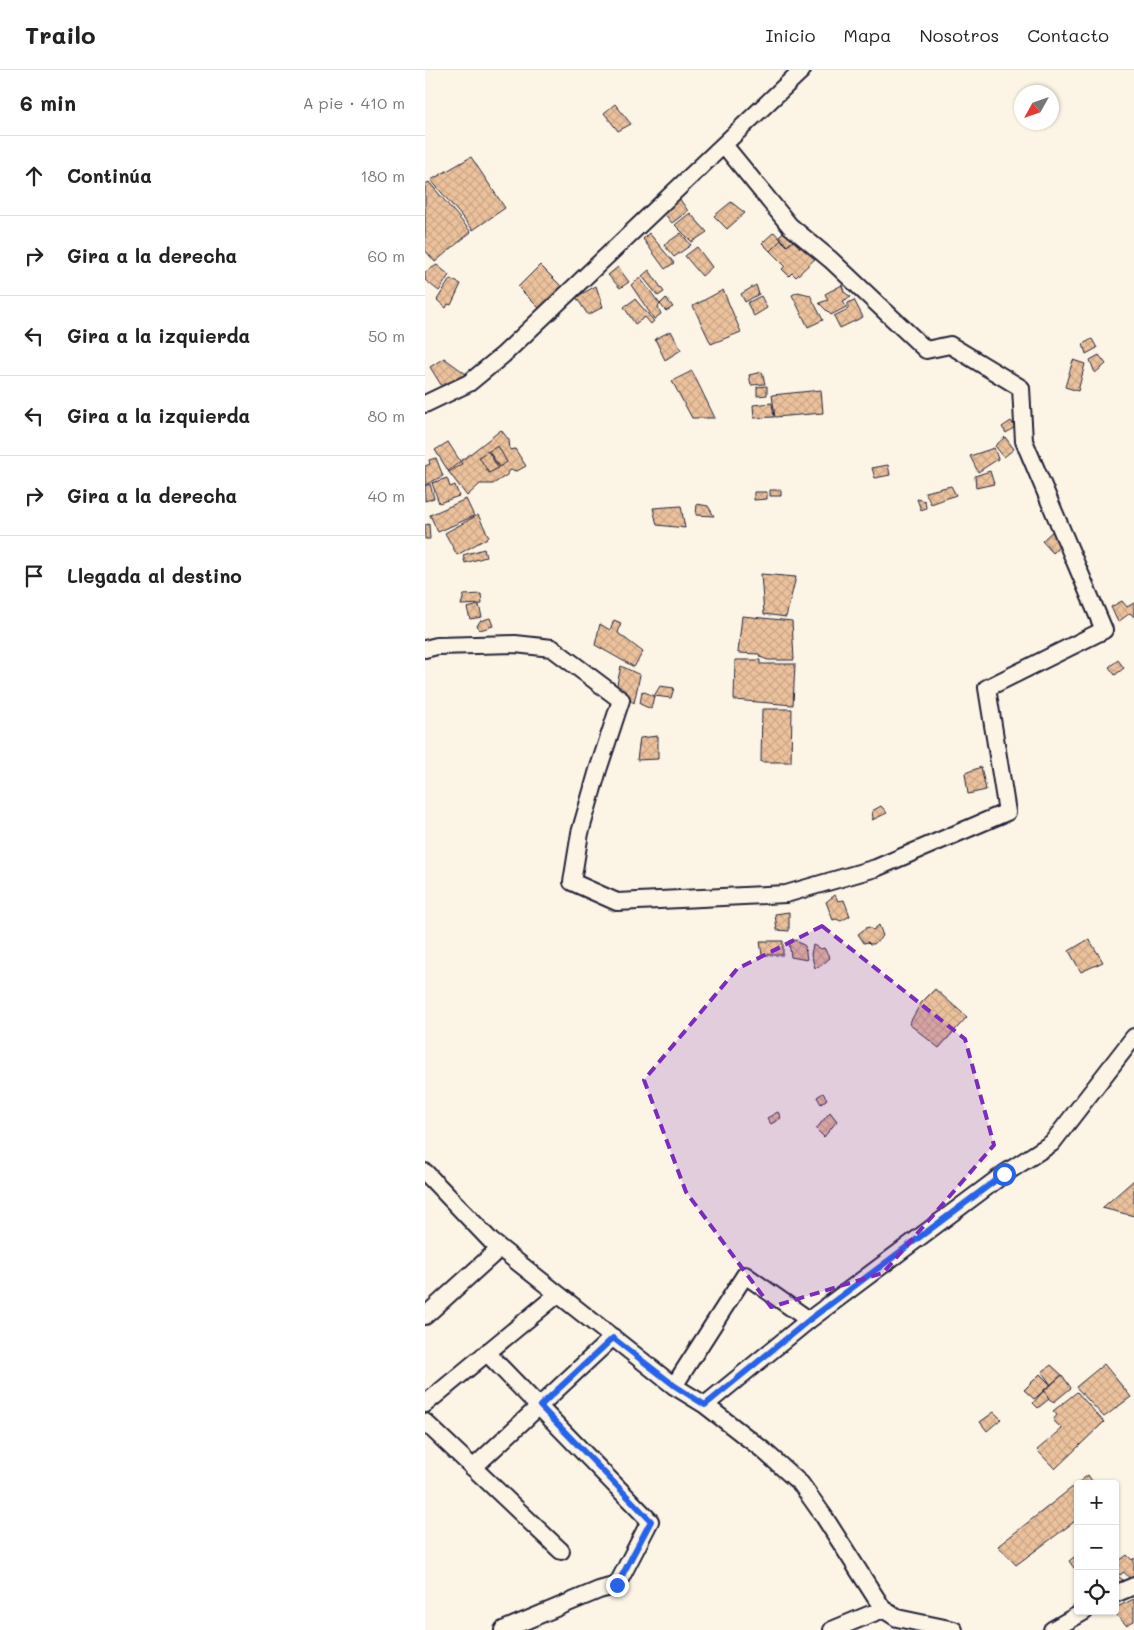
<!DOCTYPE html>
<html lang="es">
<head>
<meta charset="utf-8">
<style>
	:root { --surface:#fff; --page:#f6f6f6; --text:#222; --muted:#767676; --line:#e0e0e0 }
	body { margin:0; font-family:Mali,sans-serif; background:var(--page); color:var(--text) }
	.controls { position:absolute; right:15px; bottom:15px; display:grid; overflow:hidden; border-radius:5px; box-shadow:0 1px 4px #0004 }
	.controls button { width:45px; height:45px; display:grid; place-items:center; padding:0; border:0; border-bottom:1px solid var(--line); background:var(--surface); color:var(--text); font:25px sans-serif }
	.compass { position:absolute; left:589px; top:15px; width:45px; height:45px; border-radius:50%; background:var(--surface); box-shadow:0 1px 4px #0004; rotate:230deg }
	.stop { position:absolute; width:15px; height:15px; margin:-11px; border:4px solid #2563eb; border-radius:50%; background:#fff }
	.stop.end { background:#2563eb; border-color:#fff; box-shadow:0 1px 5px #0008 }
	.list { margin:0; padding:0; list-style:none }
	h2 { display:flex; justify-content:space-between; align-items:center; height:65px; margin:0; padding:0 20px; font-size:21px }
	h2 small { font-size:16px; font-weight:400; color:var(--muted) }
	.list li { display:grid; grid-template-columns:32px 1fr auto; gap:15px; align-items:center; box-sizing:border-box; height:80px; padding:0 20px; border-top:1px solid var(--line) }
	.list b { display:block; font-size:19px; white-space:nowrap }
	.list em { font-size:16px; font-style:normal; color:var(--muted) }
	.icon { flex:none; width:28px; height:28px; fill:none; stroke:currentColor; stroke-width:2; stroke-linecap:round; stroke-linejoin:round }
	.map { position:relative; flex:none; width:709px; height:1560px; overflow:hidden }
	header { display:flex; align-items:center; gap:30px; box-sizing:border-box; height:70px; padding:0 25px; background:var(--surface); border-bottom:1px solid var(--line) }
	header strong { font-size:24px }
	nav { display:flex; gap:28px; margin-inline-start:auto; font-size:18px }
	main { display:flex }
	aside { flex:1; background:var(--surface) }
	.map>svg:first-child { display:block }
	.building { fill:url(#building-cross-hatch); stroke:#22223b }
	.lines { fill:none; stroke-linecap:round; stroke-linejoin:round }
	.minor-casing { stroke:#22223b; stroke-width:20 }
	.minor { stroke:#fcf5e5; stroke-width:16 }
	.route { stroke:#2563eb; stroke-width:6 }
	.marked { fill:#7b2cbf; fill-opacity:0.2; stroke:#7b2cbf; stroke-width:4; stroke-dasharray:10 6; stroke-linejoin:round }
</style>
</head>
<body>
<header>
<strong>Trailo</strong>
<nav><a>Inicio</a><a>Mapa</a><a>Nosotros</a><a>Contacto</a></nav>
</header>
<main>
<aside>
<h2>6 min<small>A pie · 410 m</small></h2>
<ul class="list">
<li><svg class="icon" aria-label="ahead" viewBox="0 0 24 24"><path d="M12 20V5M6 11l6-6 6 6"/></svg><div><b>Continúa</b></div><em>180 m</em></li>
<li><svg class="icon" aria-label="right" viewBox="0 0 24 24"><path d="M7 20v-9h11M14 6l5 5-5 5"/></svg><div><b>Gira a la derecha</b></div><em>60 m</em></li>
<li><svg class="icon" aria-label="left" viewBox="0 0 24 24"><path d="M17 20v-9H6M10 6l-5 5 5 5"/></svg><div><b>Gira a la izquierda</b></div><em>50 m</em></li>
<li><svg class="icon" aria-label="left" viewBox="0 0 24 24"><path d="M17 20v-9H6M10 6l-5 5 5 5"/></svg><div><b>Gira a la izquierda</b></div><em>80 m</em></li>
<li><svg class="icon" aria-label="right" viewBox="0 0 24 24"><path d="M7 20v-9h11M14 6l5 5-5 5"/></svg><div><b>Gira a la derecha</b></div><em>40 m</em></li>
<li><svg class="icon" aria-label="arrive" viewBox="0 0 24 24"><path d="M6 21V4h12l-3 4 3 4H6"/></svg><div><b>Llegada al destino</b></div></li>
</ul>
</aside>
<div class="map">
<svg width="709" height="1560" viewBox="0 0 709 1560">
	<defs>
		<pattern id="building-cross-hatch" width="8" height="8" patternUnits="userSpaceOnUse" patternTransform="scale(1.25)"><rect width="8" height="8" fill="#ecc29c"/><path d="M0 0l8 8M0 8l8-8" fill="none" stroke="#caa687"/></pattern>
	</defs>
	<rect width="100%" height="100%" fill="#fcf5e5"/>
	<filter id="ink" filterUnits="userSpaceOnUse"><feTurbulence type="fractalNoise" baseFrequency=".02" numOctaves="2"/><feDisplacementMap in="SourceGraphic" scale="10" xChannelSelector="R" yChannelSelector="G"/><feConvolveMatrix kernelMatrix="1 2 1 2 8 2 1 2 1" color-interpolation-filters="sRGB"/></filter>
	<g filter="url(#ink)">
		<!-- building -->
		<path class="building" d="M190 34 206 54 193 61 179 43Z
			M46 87 80 138 48 160 6 110Z
			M4 112 46 162 10 192 0 180V114Z
			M254 128 263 141 247 153 239 143Z
			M306 132 320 143 302 159 289 146Z
			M265 143 282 162 267 172 250 155Z
			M365 156V165L369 170 362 176 354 166Z
			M349 162 356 170 345 181 337 173Z
			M224 163 249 193 240 199 218 169Z
			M256 163 266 175 249 187 239 175Z
			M356 170 362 176 369 170 375 178 382 172 394 185 371 207 367 203 364 206 357 199 360 196 345 181Z
			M272 177 287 197 277 206 260 186Z
			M12 195 24 205 14 221 0 210V202Z
			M115 195 139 219 116 240 93 217Z
			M193 197 204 212 195 218 183 205Z
			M224 200 239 222 233 226 217 206Z
			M215 208 235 234 233 237 236 244 229 249 206 215Z
			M25 209 36 214 26 235 23 234 21 238 12 230Z
			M331 215 334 224 320 232 316 224Z
			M417 215 419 222 426 227 418 231 421 237 406 245 394 233 403 230 400 224Z
			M171 216 178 237 163 245 151 227Z
			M298 220 316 262 286 274 268 236Z
			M373 222 385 225 398 250 383 257 367 225Z
			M336 226 342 238 329 246 322 233Z
			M241 228 248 237 241 241 235 234Z
			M210 229 229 251 226 254 220 247 210 254 199 237Z
			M429 230 438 247 415 258 409 246 423 239V233Z
			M246 261 256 280 240 290 230 269Z
			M667 269 672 278 661 284 658 274Z
			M674 285 681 294 670 303 665 290Z
			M19 288 41 304 18 318 5 297Z
			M648 290 660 294 653 321 640 317Z
			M267 301 290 348H267L247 311Z
			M337 302 340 314 326 315 324 305Z
			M342 316V325L332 326V317Z
			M396 320 398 343 350 347 347 325Z
			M347 333 349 347 329 348 328 335Z
			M586 351 590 357 581 363 577 357Z
			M76 360 84 370 85 380 90 379 101 396 92 401 85 400 82 405 68 414H55L42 426 23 401Z
			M580 367 589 379 579 387 570 376Z
			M23 372 37 394 24 402 10 380Z
			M73 376 82 392 74 397 64 381Z
			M569 378 573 389 553 402 545 386Z
			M63 381 73 398 64 403 54 387Z
			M11 388 18 406 0 415V396L5 394 4 390Z
			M463 395 465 405 450 408 447 398Z
			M565 401 569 414 551 418 550 406Z
			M22 408 25 417 30 415 34 426 14 433 7 413Z
			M5 414 9 428 0 431V416Z
			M526 416 531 425 506 434 500 422Z
			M345 420H356V426H345Z
			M329 422H342V429L329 430Z
			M41 429 49 446 13 462 5 445Z
			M492 429 500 431 501 438 496 440Z
			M272 434 283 436 289 446 271 445Z
			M256 436 260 458 232 455 228 438Z
			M53 445 64 467 32 485 20 463Z
			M4 454 5 469H0V455Z
			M632 457 640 472 628 483 617 471Z
			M59 479 61 487 40 493 38 485Z
			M336 504 371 507 361 547 339 544Z
			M56 524 57 534 36 535 39 525Z
			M697 531 702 537 709 533V547L705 543 693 552 686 537Z
			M54 535 57 547 45 549 42 538Z
			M317 546 367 551 369 590H343L335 587 334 584 313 583Z
			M65 548 68 556 55 560 52 556 55 551Z
			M189 550 196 553 193 563 218 582 209 597 170 575 175 554 185 560Z
			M310 590H335V594H370L368 635 309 630Z
			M693 590 699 598 690 605 684 597Z
			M196 596 215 605 209 633 191 619Z
			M235 616 249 618 246 628 229 626Z
			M217 621 229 626 226 639 215 634Z
			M337 639H367L366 692H336Z
			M233 666V689L212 690 215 668Z
			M556 697 561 720 543 724 540 703Z
			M456 736 462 743 447 750 448 748 447 741Z
			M410 825 413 831 419 830 425 846 416 851 411 849 408 850 401 832Z
			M364 842V861L352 860 350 844Z
			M454 855 458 866 449 874H445L443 872 439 873 433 864 441 858 444 857 448 860Z
			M664 869 678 892 656 902 644 881Z
			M370 870 380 876 382 890 366 887 364 871Z
			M335 871H358V885H337Z
			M388 875 396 879 399 878 405 888 397 895 390 898 386 884Z
			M510 919 542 947 514 978 484 954 496 933Z
			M398 1023 402 1029 396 1034 392 1027Z
			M353 1042 356 1048 346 1054 342 1048Z
			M405 1042 412 1051 399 1067 391 1059Z
			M709 1110V1146L677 1138Z
			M679 1294 706 1327 679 1347 651 1317Z
			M626 1295 637 1305 626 1315 617 1302Z
			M615 1304 626 1315 609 1329 599 1320Z
			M637 1305 646 1318 629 1332 624 1329 619 1320Z
			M619 1320 624 1329 613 1338 608 1333Z
			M652 1322 679 1352 630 1399 612 1380 637 1359 628 1350 632 1345 628 1341Z
			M569 1342 576 1349 562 1361 555 1352Z
			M663 1405 669 1414H653V1449L591 1495 573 1476Z
			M653 1484V1495L649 1498 644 1491Z
			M702 1485 707 1490 709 1488V1507L706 1510 699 1502 695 1505 690 1501V1494Z
			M690 1504 702 1513 690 1520Z
			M709 1529V1551L701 1555 688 1541H690V1538Z"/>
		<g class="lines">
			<!-- minor casing -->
			<g class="minor-casing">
				<path id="minor" d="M0 334 44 313 78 285 377 0
					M0 579 12 576 90 574 127 578 196 630 173 700 155 763 147 812 192 832 361 824 451 798 582 742 562 618 679 560 599 371 596 318 525 275 501 280 406 190 365 156 299 75
					M0 1102 66 1171 249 1316 280 1335 338 1380 376 1414 398 1445 458 1539
					M0 1246 75 1178
					M62 1283 225 1451 192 1515 174 1520 78 1560
					M249 1316 320 1205 384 1250
					M0 1334 133 1224
					M280 1335 384 1250 579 1104 627 1073 709 967
					M0 1352 136 1481
					M48 1398 188 1267
					M690 1524 709 1516
					M407 1560 458 1539 472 1548 529 1560
					M627 1560 660 1541"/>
			</g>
			<!-- minor -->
			<use href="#minor" class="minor"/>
		</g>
	</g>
	<g class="lines" filter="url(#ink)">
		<!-- route -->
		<path class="route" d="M192 1515 226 1451 115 1336 188 1268 250 1316 280 1335 384 1250 579 1104"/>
	</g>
	<!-- marked area -->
	<path class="marked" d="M397 856 540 969 569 1075 458 1203 346 1237 261 1122 219 1010 312 899Z"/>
</svg>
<div class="controls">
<button>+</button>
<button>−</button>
<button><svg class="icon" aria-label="locate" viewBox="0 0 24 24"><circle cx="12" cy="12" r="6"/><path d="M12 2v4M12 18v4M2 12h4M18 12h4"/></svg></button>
</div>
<svg class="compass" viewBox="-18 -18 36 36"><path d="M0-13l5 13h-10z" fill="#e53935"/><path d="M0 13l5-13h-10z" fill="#767676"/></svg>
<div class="stop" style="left:579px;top:1104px"></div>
<div class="stop end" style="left:192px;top:1515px"></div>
</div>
</main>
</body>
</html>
